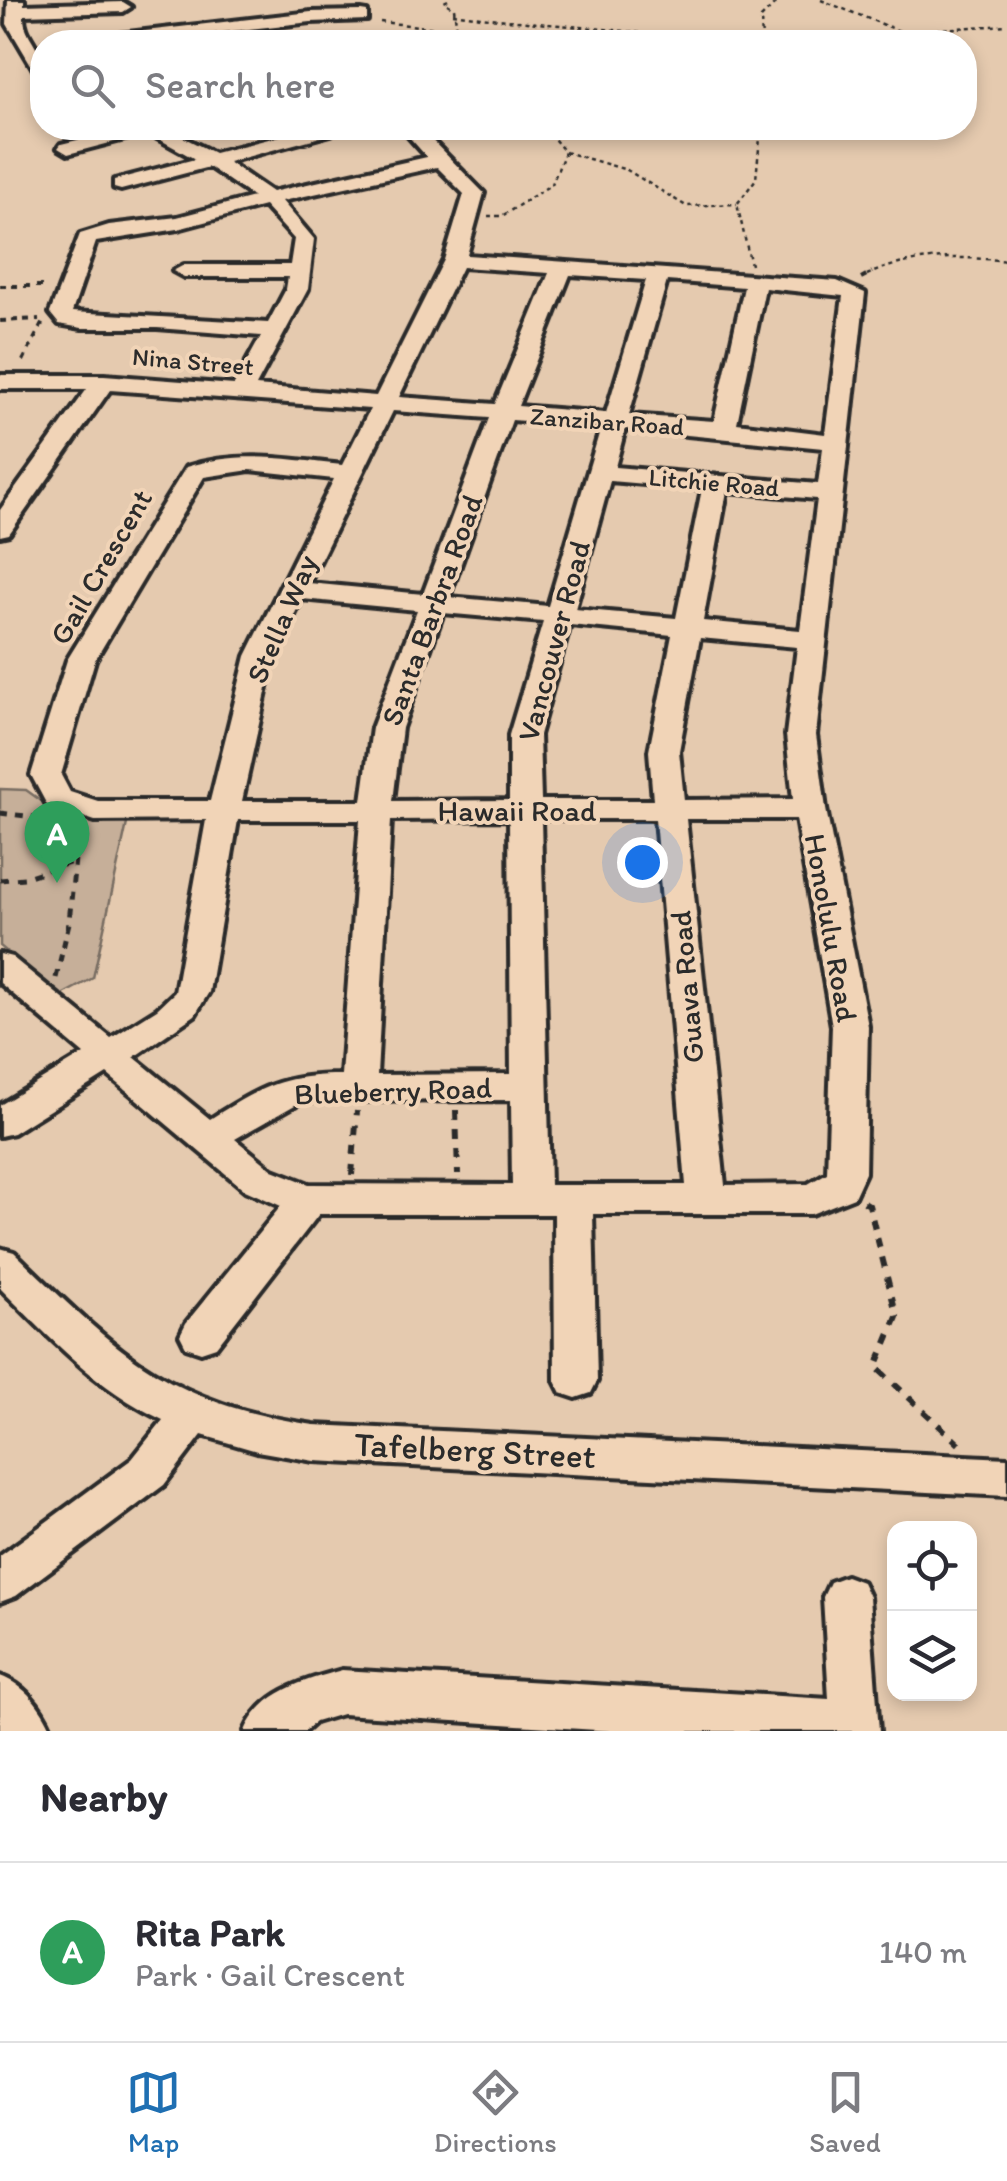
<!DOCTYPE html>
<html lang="en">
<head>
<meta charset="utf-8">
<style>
	:root { --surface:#fff; --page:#f7f7f7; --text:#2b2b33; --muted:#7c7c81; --line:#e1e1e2; --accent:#1f6fb2 }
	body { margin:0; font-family:Itim,sans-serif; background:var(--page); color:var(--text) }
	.controls { position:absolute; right:30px; bottom:30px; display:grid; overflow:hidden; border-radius:20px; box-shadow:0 5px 15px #0003 }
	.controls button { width:90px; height:90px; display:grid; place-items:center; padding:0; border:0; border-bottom:2px solid var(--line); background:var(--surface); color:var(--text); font:50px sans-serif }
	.you { position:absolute; left:642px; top:862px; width:35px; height:35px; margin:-25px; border:8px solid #fff; border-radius:50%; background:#1a73e8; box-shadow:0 0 0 15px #1a73e833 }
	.badge { display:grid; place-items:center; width:65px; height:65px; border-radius:50%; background:var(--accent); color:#fff; font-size:32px; font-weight:700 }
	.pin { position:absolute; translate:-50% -82px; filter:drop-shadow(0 2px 5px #0008) }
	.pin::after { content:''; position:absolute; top:52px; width:35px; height:30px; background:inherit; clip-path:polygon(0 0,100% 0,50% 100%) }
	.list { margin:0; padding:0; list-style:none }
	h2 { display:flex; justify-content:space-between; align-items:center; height:130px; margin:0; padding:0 40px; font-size:42px }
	h2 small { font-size:32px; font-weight:400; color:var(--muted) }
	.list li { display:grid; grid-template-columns:65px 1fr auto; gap:30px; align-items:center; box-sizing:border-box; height:180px; padding:0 40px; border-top:2px solid var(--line) }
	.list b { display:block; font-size:38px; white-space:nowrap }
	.list p { margin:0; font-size:32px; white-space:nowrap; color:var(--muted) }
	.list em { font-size:32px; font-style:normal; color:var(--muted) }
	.icon { flex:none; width:55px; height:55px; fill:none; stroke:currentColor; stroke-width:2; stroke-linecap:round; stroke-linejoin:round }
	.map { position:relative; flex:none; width:1007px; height:1731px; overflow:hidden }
	.search { position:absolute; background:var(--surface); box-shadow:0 5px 15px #0003; left:30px; right:30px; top:30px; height:110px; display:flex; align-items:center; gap:25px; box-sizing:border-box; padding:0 35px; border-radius:40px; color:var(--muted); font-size:38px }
	.sheet { height:310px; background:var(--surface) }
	nav { display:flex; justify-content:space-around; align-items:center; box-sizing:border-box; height:140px; border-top:2px solid var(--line); background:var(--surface); font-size:28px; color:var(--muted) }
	nav a { display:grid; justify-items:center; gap:5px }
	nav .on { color:var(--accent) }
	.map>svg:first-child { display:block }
	.green { fill:#c6af99; stroke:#786d62; stroke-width:2.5 }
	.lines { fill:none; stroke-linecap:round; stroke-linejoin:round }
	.minor-casing { stroke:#2b2b2b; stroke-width:8 }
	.path-far3 { stroke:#2b2b2b; stroke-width:2.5; stroke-dasharray:4 4; stroke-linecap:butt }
	.path-far2 { stroke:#2b2b2b; stroke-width:4; stroke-dasharray:6 6; stroke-linecap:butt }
	.path-far1 { stroke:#2b2b2b; stroke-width:5; stroke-dasharray:8 8; stroke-linecap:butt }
	.path { stroke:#2b2b2b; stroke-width:6; stroke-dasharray:10 10; stroke-linecap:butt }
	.minor { fill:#f1d4b7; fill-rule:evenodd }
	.labels { text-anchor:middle; stroke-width:8; stroke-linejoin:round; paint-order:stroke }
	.far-street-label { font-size:25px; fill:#2b2b2b; stroke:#f1d4b7 }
	.street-label { font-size:30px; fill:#2b2b2b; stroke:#f1d4b7 }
	.near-street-label { font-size:35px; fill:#2b2b2b; stroke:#f1d4b7 }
</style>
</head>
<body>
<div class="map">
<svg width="1007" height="1731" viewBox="0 0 1007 1731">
	<rect width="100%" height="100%" fill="#e5caaf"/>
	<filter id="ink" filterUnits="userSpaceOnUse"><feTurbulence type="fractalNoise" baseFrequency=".01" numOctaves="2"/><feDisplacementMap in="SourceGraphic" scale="20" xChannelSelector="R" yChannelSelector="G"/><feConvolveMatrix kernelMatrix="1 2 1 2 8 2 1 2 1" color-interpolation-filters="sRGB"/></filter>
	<g filter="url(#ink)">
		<!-- green -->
		<path class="green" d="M0 789 26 790 54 810 74 819H128L93 978 60 996 0 946Z"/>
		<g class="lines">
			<!-- minor casing -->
			<g class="minor-casing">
				<path id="minor" d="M8 0H24V5L123 2 131 7 123 12 24 15C23 38 44 45 42 74L36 73 7 24Z
					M361 11 367 12V20L311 22 133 42H84L93 37 311 12Z
					M126 128H165L214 153 312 128H332L331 134 228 162 272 192 427 157 401 128H420L484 193 467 255 837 281 865 293 816 735 826 809 868 1026 865 1173 854 1197 811 1214H593L597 1381 591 1393 576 1398 561 1393 555 1381 554 1214H319L216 1347 201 1352 186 1347 180 1335 186 1323 281 1206 245 1190 107 1074 13 1133 0 1136V1105L84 1054 0 983V954L12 957 111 1038 157 1009 175 992 206 820 95 821 47 805 31 775 67 660 186 467C239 450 288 459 342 465L370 409 110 390 9 534 0 536V510L87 389H0V375H104L234 385 261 336 157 328H82L59 324 50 313 80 234 109 225 177 217 253 197 209 167 121 190 114 188V180L195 159 148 133 68 154 58 148 61 144ZM437 167 464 194 444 260 376 396 256 386 308 289 314 239 282 201ZM264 206 294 239 290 265H184L173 271 184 277H288L286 289 268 323 72 312 96 242 178 229ZM462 267 549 273 495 404 399 397ZM570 275 646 280 606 413 518 406ZM667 281 744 287 714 421 629 415ZM765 288 843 296 825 434 737 423ZM393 411 489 418 423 594 309 583ZM512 420 601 427 548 606 449 597ZM625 429 823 448 818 484 615 467ZM250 470 334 479 246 656 210 801H98L70 792 61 775 95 660 204 477ZM610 481 702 489 676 618 575 609ZM727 491 817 499 800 630 703 621ZM302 599 417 610 372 728 362 801H242L274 656ZM443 613 543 622 509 735V800L393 801 402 728ZM570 625 672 635 649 751 653 800H541L539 735ZM700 638 797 647 786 735 793 799 684 800 679 751ZM509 819 511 1074 377 1075 391 820ZM541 819H655L686 1185H550ZM686 819H796L832 1026 827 1173 808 1184 725 1185ZM238 820H360L341 1075C280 1075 260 1088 210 1119L134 1057 195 1015 209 992ZM511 1100 512 1185 309 1184 273 1170 235 1139 302 1101Z
					M0 1248 14 1252C118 1352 165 1403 314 1425L1007 1458V1496L314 1461 257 1451 202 1435 164 1485 16 1596 0 1602V1556L132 1459 163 1420C98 1390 50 1338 0 1288Z
					M846 1576 862 1582 869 1597 879 1731H613L342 1714 315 1722 305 1731H245C262 1691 303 1681 342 1670L829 1699 823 1597 830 1582Z
					M0 1676C25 1685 42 1707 52 1731H0Z"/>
			</g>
			<!-- path-far3 -->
			<path class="path-far3" d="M448 0 444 2 454 8 457 30 466 42
				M821 0 902 32
				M453 13C537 26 621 27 704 42
				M380 22 457 30
				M762 42 761 18 779 0
				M865 42 939 29 1007 25
				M565 152 627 170 686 206 737 204
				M488 216H502L552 184 565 152 545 128
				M751 265 737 204 756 179 761 128
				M867 275C909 255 962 256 1007 261"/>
			<!-- path-far2 -->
			<path class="path-far2" d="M861 278 872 272
				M0 286H47
				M0 321 39 319
				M23 361 43 322"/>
			<!-- path-far1 -->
			<path class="path-far1" d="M0 813 42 818
				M0 880 24 878 75 861
				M56 978 69 923 78 826"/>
			<!-- path -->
			<path class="path" d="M456 1110 458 1174
				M352 1175 357 1111
				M864 1202 869 1205 897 1317 876 1367 959 1444"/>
			<!-- minor -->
			<use href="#minor" class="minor"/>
		</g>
	</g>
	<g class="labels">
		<!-- far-street labels -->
		<g class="far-street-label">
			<text transform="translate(193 361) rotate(5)" y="9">Nina Street</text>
			<text transform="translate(607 421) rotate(4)" y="9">Zanzibar Road</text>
			<text transform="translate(714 482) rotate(5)" y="9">Litchie Road</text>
		</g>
		<!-- street labels -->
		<g class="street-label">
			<text transform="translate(101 567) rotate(-60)" y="10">Gail Crescent</text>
			<text transform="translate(432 610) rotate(-70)" y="10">Santa Barbra Road</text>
			<text transform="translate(282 619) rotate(-67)" y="10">Stella Way</text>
			<text transform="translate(554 641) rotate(-75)" y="10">Vancouver Road</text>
			<text x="517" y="821">Hawaii Road</text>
			<text transform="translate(831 928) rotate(80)" y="10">Honolulu Road</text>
			<text transform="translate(687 987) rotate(-95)" y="10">Guava Road</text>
			<text transform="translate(393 1091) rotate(-2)" y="10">Blueberry Road</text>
		</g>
		<!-- near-street labels -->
		<g class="near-street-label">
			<text transform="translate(475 1450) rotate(3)" y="12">Tafelberg Street</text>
		</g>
	</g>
</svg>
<div class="controls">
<button><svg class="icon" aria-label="locate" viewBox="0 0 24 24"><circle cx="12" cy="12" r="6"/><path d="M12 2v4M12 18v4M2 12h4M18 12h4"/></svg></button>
<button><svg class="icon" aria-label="layers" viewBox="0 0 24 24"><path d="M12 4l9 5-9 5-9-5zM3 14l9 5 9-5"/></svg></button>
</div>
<div class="you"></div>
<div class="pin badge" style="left:57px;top:883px;background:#2e9e5b">A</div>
<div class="search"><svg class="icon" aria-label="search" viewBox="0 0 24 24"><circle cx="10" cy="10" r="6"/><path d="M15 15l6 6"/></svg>Search here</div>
</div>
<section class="sheet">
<h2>Nearby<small></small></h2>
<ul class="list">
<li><span class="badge" style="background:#2e9e5b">A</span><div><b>Rita Park</b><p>Park · Gail Crescent</p></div><em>140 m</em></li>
</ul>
</section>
<nav>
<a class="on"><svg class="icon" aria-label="map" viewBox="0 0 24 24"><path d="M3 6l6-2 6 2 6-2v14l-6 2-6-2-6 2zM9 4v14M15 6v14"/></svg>Map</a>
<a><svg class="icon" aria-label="directions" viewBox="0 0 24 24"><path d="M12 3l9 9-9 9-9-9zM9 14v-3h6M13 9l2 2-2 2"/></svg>Directions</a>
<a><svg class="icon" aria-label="saved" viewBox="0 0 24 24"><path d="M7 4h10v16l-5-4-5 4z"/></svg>Saved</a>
</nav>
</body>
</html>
